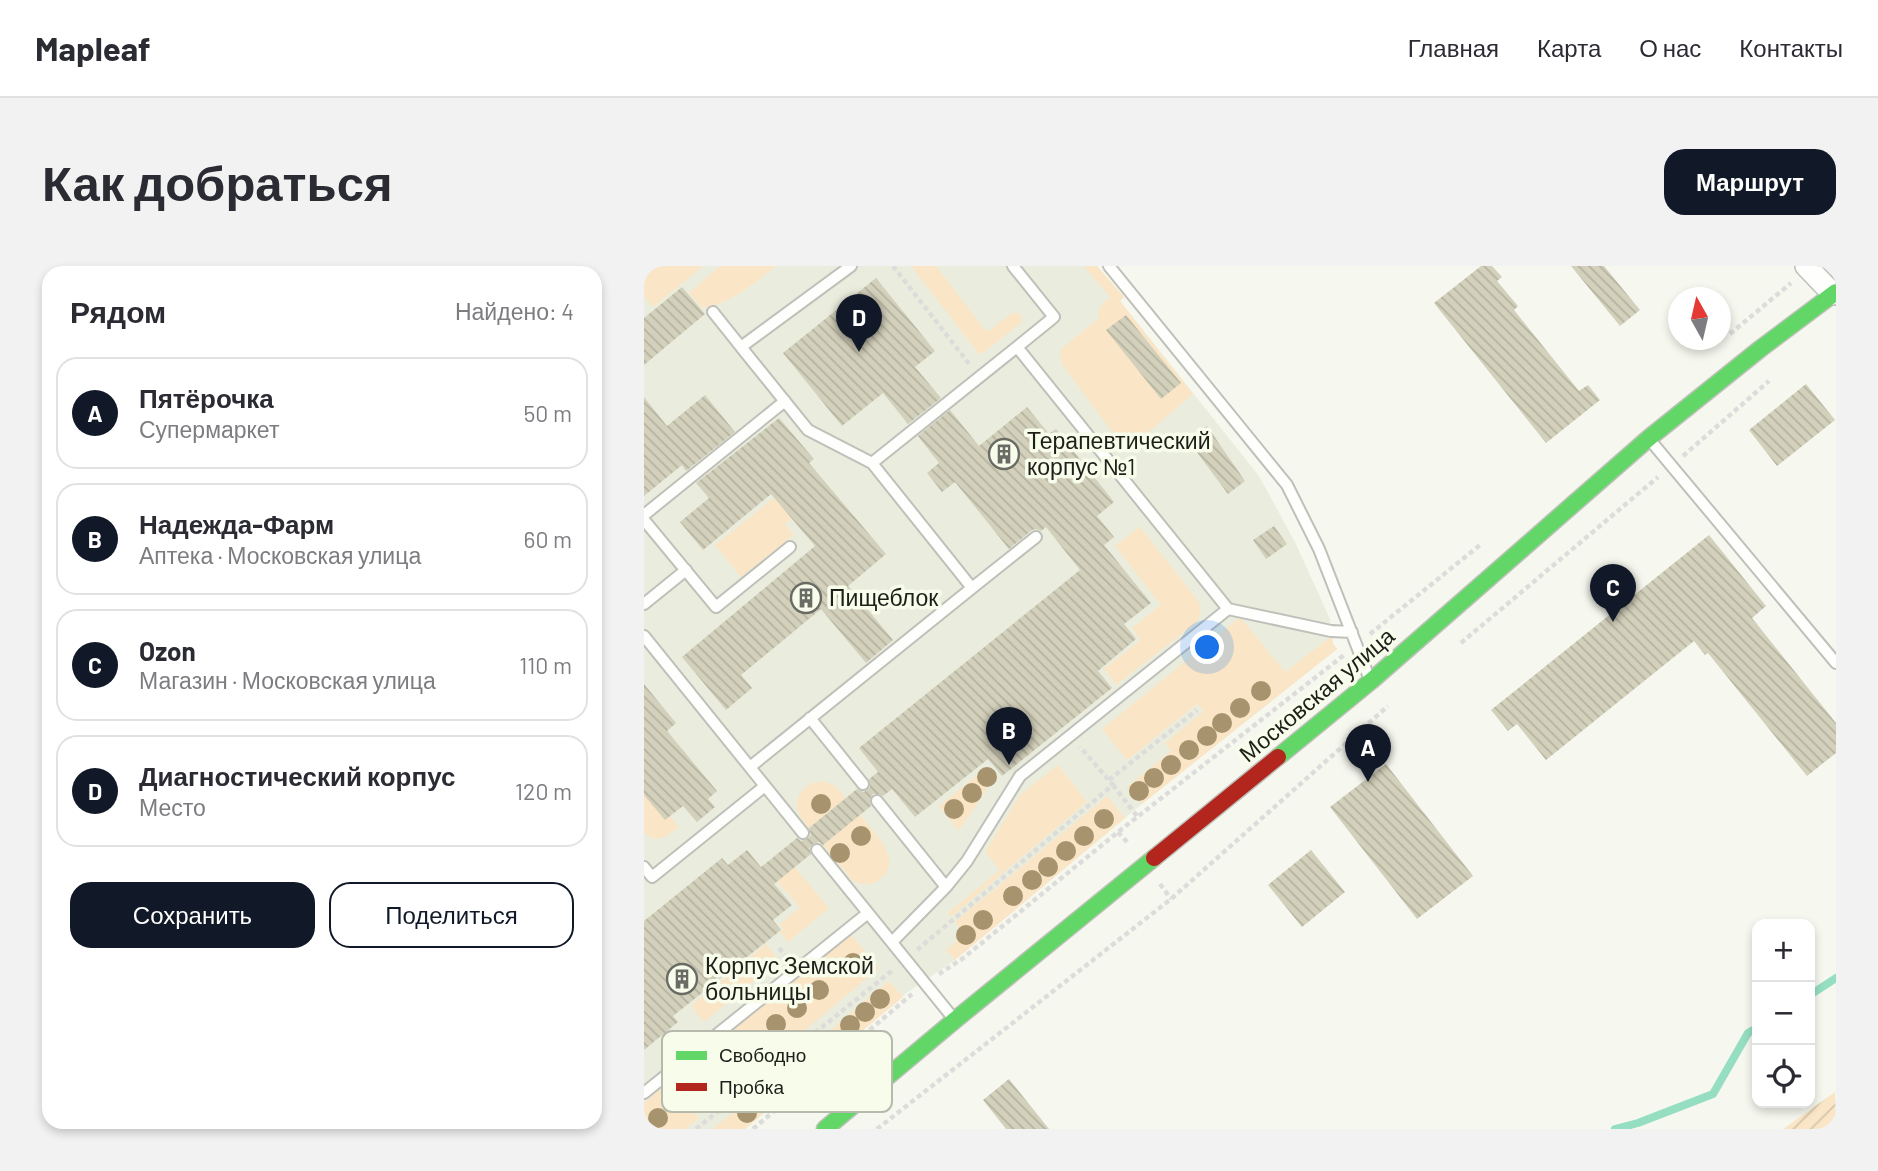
<!DOCTYPE html>
<html lang="ru">
<head>
<meta charset="utf-8">
<style>
	:root { --surface:#fff; --page:#f2f2f3; --text:#2b2b33; --muted:#7c7c81; --line:#e1e1e2; --accent:#111827 }
	body { margin:0; font-family:Barlow,sans-serif; background:var(--page); color:var(--text) }
	.controls { position:absolute; right:21px; bottom:21px; display:grid; overflow:hidden; border-radius:14px; box-shadow:0 4px 10px #0003 }
	.controls button { width:63px; height:63px; display:grid; place-items:center; padding:0; border:0; border-bottom:2px solid var(--line); background:var(--surface); color:var(--text); font:35px sans-serif }
	.compass { position:absolute; left:1024px; top:21px; width:63px; height:63px; border-radius:50%; background:var(--surface); box-shadow:0 4px 10px #0003; rotate:352deg }
	.you { position:absolute; left:564px; top:382px; width:24px; height:24px; margin:-18px; border:5px solid #fff; border-radius:50%; background:#1a73e8; box-shadow:0 0 0 10px #1a73e833 }
	.badge { display:grid; place-items:center; width:46px; height:46px; border-radius:50%; background:var(--accent); color:#fff; font-size:23px; font-weight:700 }
	.pin { position:absolute; translate:-50% -58px; filter:drop-shadow(0 2px 4px #0008) }
	.pin::after { content:''; position:absolute; top:37px; width:24px; height:21px; background:inherit; clip-path:polygon(0 0,100% 0,50% 100%) }
	.list { margin:0; padding:0; list-style:none }
	h2 { display:flex; justify-content:space-between; align-items:center; height:91px; margin:0; padding:0 28px; font-size:30px }
	h2 small { font-size:23px; font-weight:400; color:var(--muted) }
	.list li { display:grid; grid-template-columns:46px 1fr auto; gap:21px; align-items:center; box-sizing:border-box; height:112px; margin:0 14px 14px; padding:0 14px; border:2px solid var(--line); border-radius:21px }
	.list b { display:block; font-size:26px; white-space:nowrap }
	.list p { margin:0; font-size:23px; white-space:nowrap; color:var(--muted) }
	.list em { font-size:23px; font-style:normal; color:var(--muted) }
	.actions { display:flex; gap:14px; padding:21px 28px }
	.actions a { flex:1; padding:16px 0; border:2px solid var(--accent); border-radius:21px; text-align:center; font-size:24px; color:var(--accent) }
	.actions .main { background:var(--accent); color:#fff }
	.icon { flex:none; width:38px; height:38px; fill:none; stroke:currentColor; stroke-width:2; stroke-linecap:round; stroke-linejoin:round }
	.map { position:relative; flex:none; width:1192px; height:863px; overflow:hidden; border-radius:21px }
	header { display:flex; align-items:center; gap:42px; box-sizing:border-box; height:98px; padding:0 35px; background:var(--surface); border-bottom:2px solid var(--line) }
	header strong { font-size:33px }
	nav { display:flex; gap:38px; margin-inline-start:auto; font-size:24px }
	.intro { display:flex; align-items:center; justify-content:space-between; box-sizing:border-box; height:168px; padding:0 42px }
	h1 { margin:0; font-size:49px }
	.button { padding:18px 32px; border-radius:21px; background:var(--accent); color:#fff; font-size:24px; font-weight:700 }
	main { display:flex; gap:42px; padding:0 42px }
	aside { flex:1; background:var(--surface); border-radius:21px; box-shadow:0 4px 10px #0003 }
	.map>svg:first-child { display:block }
	.built { fill:#eaeddd }
	.grass { fill:#fae6c6 }
	.garden { fill:url(#garden-furrows) }
	.lines { fill:none; stroke-linecap:round; stroke-linejoin:round }
	.stream { stroke:#95dec1; stroke-width:8 }
	.building { fill:url(#building-back-hatch) }
	.lane-casing { stroke:#bec0b9; stroke-width:14 }
	.street-casing { stroke:#bec0b9; stroke-width:24 }
	.fast-casing { stroke:#bec0b9; stroke-width:19 }
	.jam-casing { stroke:#bec0b9; stroke-width:19 }
	.path { stroke:#dcdcda; stroke-width:4.5; stroke-dasharray:5 3.5; stroke-linecap:butt }
	.lane { stroke:#fefefd; stroke-width:10 }
	.street { stroke:#fefefd; stroke-width:21 }
	.fast { stroke:#63d668; stroke-width:16 }
	.jam { stroke:#b3261e; stroke-width:16 }
	.tree { fill:#a7946e }
	.labels { text-anchor:middle; stroke-width:7; stroke-linejoin:round; paint-order:stroke }
	.poi-label { font-size:23px; fill:#1e1f19; stroke:#f7fceb; text-anchor:start }
	.street-label { font-size:23px; fill:#1e1f19; stroke:#f7fceb }
	.key { fill:#f7fceb; stroke:#b6baac; stroke-width:2 }
	.key-label { font-size:19px; fill:#1e1f19 }
</style>
</head>
<body>
<header>
<strong>Mapleaf</strong>
<nav><a>Главная</a><a>Карта</a><a>О нас</a><a>Контакты</a></nav>
</header>
<div class="intro"><h1>Как добраться</h1><a class="button">Маршрут</a></div>
<main>
<aside>
<h2>Рядом<small>Найдено: 4</small></h2>
<ul class="list">
<li><span class="badge">A</span><div><b>Пятёрочка</b><p>Супермаркет</p></div><em>50 m</em></li>
<li><span class="badge">B</span><div><b>Надежда-Фарм</b><p>Аптека · Московская улица</p></div><em>60 m</em></li>
<li><span class="badge">C</span><div><b>Ozon</b><p>Магазин · Московская улица</p></div><em>110 m</em></li>
<li><span class="badge">D</span><div><b>Диагностический корпус</b><p>Место</p></div><em>120 m</em></li>
</ul>
<div class="actions"><a class="main">Сохранить</a><a>Поделиться</a></div>
</aside>
<div class="map">
<svg width="1192" height="863" viewBox="0 0 1192 863">
	<defs>
		<pattern id="garden-furrows" width="10" height="10" patternUnits="userSpaceOnUse" patternTransform="scale(1.75)"><rect width="10" height="10" fill="#fae6c6"/><path d="M-1 1l2-2M0 10L10 0M9 11l2-2" fill="none" stroke="#d6c5aa"/></pattern>
		<pattern id="building-back-hatch" width="6" height="6" patternUnits="userSpaceOnUse" patternTransform="scale(1.75)"><rect width="6" height="6" fill="#d3d0bb"/><path d="M-1 5l2 2M0 0l6 6M5-1l2 2" fill="none" stroke="#b5b2a0"/></pattern>
	</defs>
	<rect width="100%" height="100%" fill="#f6f8ef"/>
	<!-- built -->
	<path class="built" d="M0 0H453L480 31 476 35 615 210 651 276 686 353 689 378 693 383 498 538 311 694 264 726 101 863H0Z"/>
	<!-- grass -->
	<path class="grass" d="M0 0H58V1L9 41 0 30Z
		M76 0H132C110 17 87 38 58 42L45 27Z
		M267 0H292L343 66 368 47H375L377 50 378 56 336 89Z
		M440 0H453L480 31 476 35 549 128 493 176C486 179 483 180 476 176L418 99 416 88 417 83 454 53 456 41 466 31Z
		M150 216 167 237 141 258 150 269 97 311 71 279Z
		M496 261 555 336 557 347 553 356 472 419 460 403 497 374 488 362 517 339 471 280Z
		M596 351 641 406 688 370 689 378 693 383 498 538 483 521 527 485 521 477 560 445 553 438 483 494 458 463Z
		M414 499 443 536 307 651 304 647 356 604 341 586 376 529Z
		M342 502 350 512 315 565 295 540Z
		M178 515 190 519 202 532 165 562C161 557 157 553 155 548 148 531 161 516 178 515Z
		M0 519 35 561C23 571 11 579 0 566Z
		M463 530 481 552 311 694 302 684 321 668 311 656Z
		M215 548C228 564 263 596 235 614 227 620 218 619 209 615L178 578Z
		M149 599 185 642 144 676 136 666 139 663 136 658 156 641 132 614Z
		M205 666 235 702 81 831 51 795Z
		M122 678 135 694 60 756 47 740Z
		M245 715 259 731 101 863H69Z
		M25 816 55 852 42 863H0V837Z"/>
	<!-- garden -->
	<path class="garden" d="M1191 826 1192 863H1139Z"/>
	<g class="lines">
		<!-- stream -->
		<path class="stream" d="M1166 729 1192 712
			M971 863 994 857 1069 828 1104 767 1113 762"/>
	</g>
	<!-- building -->
	<path class="building" d="M837 0H848L858 11 853 15 874 40 870 44 935 125 944 119 956 134 902 177 790 37Z
		M927 0H960L996 44 976 60Z
		M232 12 291 85 271 101 297 132 264 158 239 127 198 160 139 87Z
		M38 21 61 48 0 99V52Z
		M482 49 537 117 517 133 462 64Z
		M1162 118 1191 154 1133 200 1105 164Z
		M61 129 91 166 42 205 38 199 0 230V131L23 160Z
		M383 141 405 168 412 163 470 236 453 250 470 271 460 279 507 337 480 358 492 373 454 405 468 422 358 510 344 493 271 551 248 523 239 530 235 528H229L226 533 227 540 179 579 175 576 169 578 165 582 167 588 130 618 148 639 129 654 137 664 29 750 34 756 0 784V655L78 592 84 599 103 584 117 601 153 572 157 575 163 573 167 569 165 562 213 523 220 526 226 521 225 513 234 506 215 482 436 304 402 261 397 265 392 263 388 264 365 283 311 216 298 226 283 207 295 197 274 170 306 144 335 180Z
		M135 152 170 193 165 197 242 288 204 320 249 374 222 397 177 343 97 409 108 422 82 444 38 391 171 280 127 228 59 284 36 256 65 232 52 217Z
		M563 160 601 215 584 228 543 173Z
		M630 260 643 278 622 293 609 274Z
		M1065 269 1122 340 1108 352 1192 457V487L1163 510 1064 387 1061 389 1050 375 902 494 873 458 864 465 847 444Z
		M0 418 32 457 23 465 73 525 64 533 71 541 53 556 39 540 21 554 0 529Z
		M742 498 829 610 773 653 686 541Z
		M667 584 701 626 658 661 624 619Z
		M365 813 405 863H362L339 834Z"/>
	<g class="lines">
		<!-- lane casing -->
		<g class="lane-casing">
			<path id="lane" d="M465 0 643 219 675 283 726 414
				M69 46 97 81
				M1006 174 1192 397
				M228 197 373 81
				M0 249 141 135
				M0 254 72 341 146 281
				M328 322 392 271
				M0 338 42 304
				M584 343 687 365 708 366
				M0 370 159 567
				M166 452 219 518
				M106 501 328 322 228 197 164 164 97 81 207 0
				M233 535 302 621
				M173 584 309 752
				M0 601 8 611 121 520
				M248 676 302 621 323 595 376 510 584 343 373 81 410 51 369 0
				M0 827 224 647"/>
		</g>
		<!-- street casing -->
		<g class="street-casing">
			<path id="street" d="M1162 0 1189 28"/>
		</g>
		<!-- fast casing -->
		<g class="fast-casing">
			<path id="fast" d="M634 491 727 415 1005 172 1116 83 1192 26
				M181 863 311 754 510 592"/>
		</g>
		<!-- jam casing -->
		<g class="jam-casing">
			<path id="jam" d="M510 592 634 491"/>
		</g>
		<!-- path -->
		<path class="path" d="M249 0 326 99
			M1086 68 1147 17
			M1039 190 1125 115
			M726 368 836 279
			M817 377 1014 211
			M465 514 553 444
			M469 519 493 550
			M474 566 485 578
			M516 618 527 633
			M135 682 143 692
			M273 684 469 519 436 481
			M295 708 318 693 474 566 700 389
			M47 809 76 844
			M52 863 250 703
			M109 863 268 728
			M233 863 527 633 744 440"/>
		<!-- lane -->
		<use href="#lane" class="lane"/>
		<!-- street -->
		<use href="#street" class="street"/>
		<!-- fast -->
		<use href="#fast" class="fast"/>
		<!-- jam -->
		<use href="#jam" class="jam"/>
	</g>
	<!-- trees -->
	<g class="tree">
		<circle cx="617" cy="425" r="10"/>
		<circle cx="596" cy="442" r="10"/>
		<circle cx="578" cy="457" r="10"/>
		<circle cx="563" cy="470" r="10"/>
		<circle cx="545" cy="484" r="10"/>
		<circle cx="527" cy="499" r="10"/>
		<circle cx="343" cy="511" r="10"/>
		<circle cx="510" cy="512" r="10"/>
		<circle cx="495" cy="525" r="10"/>
		<circle cx="328" cy="527" r="10"/>
		<circle cx="177" cy="538" r="10"/>
		<circle cx="310" cy="543" r="10"/>
		<circle cx="460" cy="553" r="10"/>
		<circle cx="217" cy="570" r="10"/>
		<circle cx="440" cy="570" r="10"/>
		<circle cx="422" cy="585" r="10"/>
		<circle cx="196" cy="587" r="10"/>
		<circle cx="404" cy="601" r="10"/>
		<circle cx="388" cy="614" r="10"/>
		<circle cx="369" cy="630" r="10"/>
		<circle cx="339" cy="654" r="10"/>
		<circle cx="322" cy="669" r="10"/>
		<circle cx="209" cy="697" r="10"/>
		<circle cx="175" cy="724" r="10"/>
		<circle cx="236" cy="733" r="10"/>
		<circle cx="153" cy="742" r="10"/>
		<circle cx="221" cy="746" r="10"/>
		<circle cx="132" cy="758" r="10"/>
		<circle cx="206" cy="759" r="10"/>
		<circle cx="103" cy="847" r="10"/>
		<circle cx="14" cy="852" r="10"/>
	</g>
	<!-- icons -->
	<defs>
		<g id="building-ring" transform="scale(1.575)"><circle r="9.5" fill="#f7fceb" stroke="#6a6b64" stroke-width="1.5"/><path d="M-4-6H4V6H1V3H-1V6H-4ZM-2.5-4.3h1.7v1.8h-1.7ZM.8-4.3h1.7v1.8H.8ZM-2.5-1h1.7V.8h-1.7ZM.8-1h1.7V.8H.8Z" fill="#6a6b64"/></g>
	</defs>
	<g fill-rule="evenodd">
		<use href="#building-ring" x="360" y="188"/>
		<use href="#building-ring" x="162" y="332"/>
		<use href="#building-ring" x="38" y="713"/>
	</g>
	<g class="labels">
		<!-- poi labels -->
		<g class="poi-label">
			<text x="383" y="183">Терапевтический<tspan x="383" dy="26">корпус №1</tspan></text>
			<text x="185" y="340">Пищеблок</text>
			<text x="61" y="708">Корпус Земской<tspan x="61" dy="26">больницы</tspan></text>
		</g>
		<!-- street labels -->
		<g class="street-label">
			<text transform="translate(673 429) rotate(-40)" y="8">Московская улица</text>
		</g>
	</g>
	<!-- legend -->
	<rect x="18" y="765" width="230" height="81" rx="10" class="key"/>
	<rect x="32" y="785" width="31" height="9" fill="#63d668"/>
	<rect x="32" y="817" width="31" height="8" fill="#b3261e"/>
	<g class="key-label">
		<text x="75" y="796">Свободно</text>
		<text x="75" y="828">Пробка</text>
	</g>
</svg>
<div class="controls">
<button>+</button>
<button>−</button>
<button><svg class="icon" aria-label="locate" viewBox="0 0 24 24"><circle cx="12" cy="12" r="6"/><path d="M12 2v4M12 18v4M2 12h4M18 12h4"/></svg></button>
</div>
<svg class="compass" viewBox="-18 -18 36 36"><path d="M0-13l5 13h-10z" fill="#e53935"/><path d="M0 13l5-13h-10z" fill="#7c7c81"/></svg>
<div class="you"></div>
<div class="pin badge" style="left:724px;top:516px">A</div>
<div class="pin badge" style="left:365px;top:499px">B</div>
<div class="pin badge" style="left:969px;top:356px">C</div>
<div class="pin badge" style="left:215px;top:86px">D</div>
</div>
</main>
</body>
</html>
